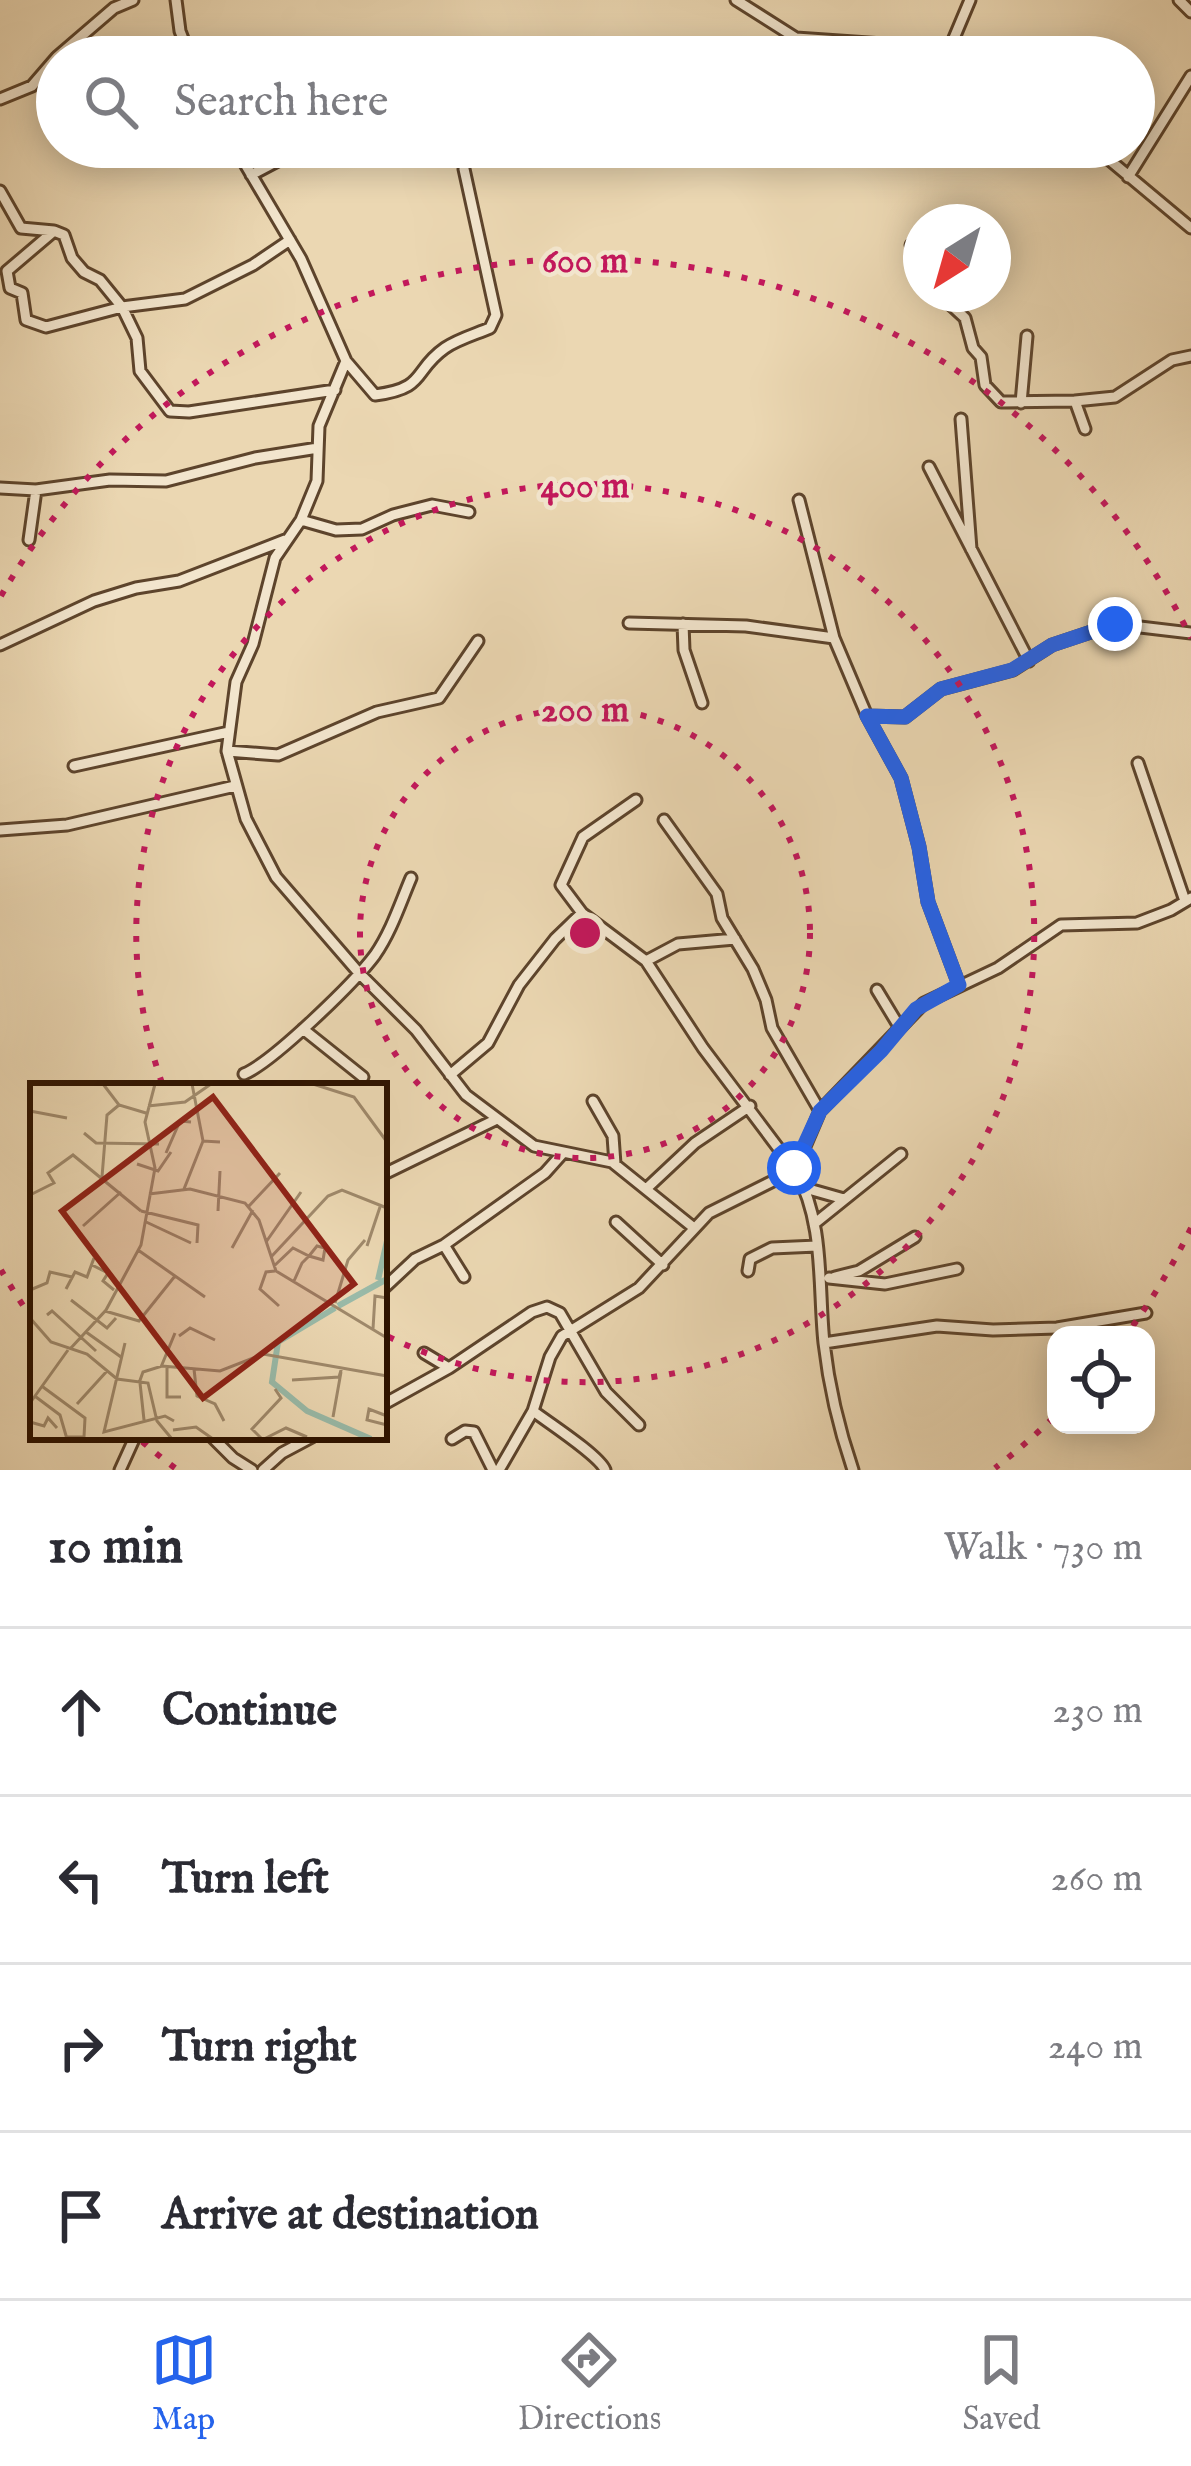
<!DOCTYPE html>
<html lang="en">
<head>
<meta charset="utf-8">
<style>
	:root { --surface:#fff; --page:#f7f7f7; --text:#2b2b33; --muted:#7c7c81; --line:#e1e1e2; --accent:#2563eb }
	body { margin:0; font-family:"IM FELL English",serif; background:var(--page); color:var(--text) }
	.controls { position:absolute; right:36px; bottom:36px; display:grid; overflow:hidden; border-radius:24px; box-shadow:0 6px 30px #0003 }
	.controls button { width:108px; height:108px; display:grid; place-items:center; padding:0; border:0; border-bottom:3px solid var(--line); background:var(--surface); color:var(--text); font:60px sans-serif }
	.compass { position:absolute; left:903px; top:204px; width:108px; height:108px; border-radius:50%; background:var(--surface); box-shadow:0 6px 30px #0003; rotate:217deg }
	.stop { position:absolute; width:36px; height:36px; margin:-27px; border:9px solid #2563eb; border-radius:50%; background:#fff }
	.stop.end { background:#2563eb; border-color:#fff; box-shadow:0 3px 12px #0008 }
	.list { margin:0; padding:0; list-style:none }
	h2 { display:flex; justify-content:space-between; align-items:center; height:156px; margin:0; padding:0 48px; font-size:51px }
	h2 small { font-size:39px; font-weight:400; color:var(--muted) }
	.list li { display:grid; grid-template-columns:78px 1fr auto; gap:36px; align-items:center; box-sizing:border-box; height:168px; padding:0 48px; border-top:3px solid var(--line) }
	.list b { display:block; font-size:45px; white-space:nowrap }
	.list em { font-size:39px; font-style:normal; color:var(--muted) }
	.icon { flex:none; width:66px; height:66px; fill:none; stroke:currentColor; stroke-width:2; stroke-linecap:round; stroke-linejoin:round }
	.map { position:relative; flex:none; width:1191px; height:1470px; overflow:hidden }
	.search { position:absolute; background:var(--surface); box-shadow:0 6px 30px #0003; left:36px; right:36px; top:36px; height:132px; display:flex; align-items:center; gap:30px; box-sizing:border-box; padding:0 42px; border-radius:66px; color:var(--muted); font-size:45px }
	.sheet { height:828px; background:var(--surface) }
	nav { display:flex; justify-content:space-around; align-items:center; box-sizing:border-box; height:168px; border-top:3px solid var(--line); background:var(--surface); font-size:33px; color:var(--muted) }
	nav a { display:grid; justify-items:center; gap:6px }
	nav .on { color:var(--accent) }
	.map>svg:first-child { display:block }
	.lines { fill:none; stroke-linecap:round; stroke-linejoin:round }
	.street-casing { stroke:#5d442c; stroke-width:15 }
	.street { stroke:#f2e5cd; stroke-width:9 }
	.route { stroke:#2563eb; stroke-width:15 }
	.ring { fill:none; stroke:#c2185b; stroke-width:6; stroke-dasharray:6 12 }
	.inset-river { fill:none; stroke:#99baa8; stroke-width:6 }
	.inset-road { fill:none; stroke:#9f896b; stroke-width:3 }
	.view { fill:#8f2418; fill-opacity:0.15; stroke:#8f2418; stroke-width:6 }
	.inset-edge { fill:none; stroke:#2e1300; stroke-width:6 }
	.centre { fill:#c2185b; stroke:#f2e5cd; stroke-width:6 }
	.ring-label { font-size:36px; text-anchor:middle; font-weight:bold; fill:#c2185b; stroke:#f2e5cd; stroke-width:9; stroke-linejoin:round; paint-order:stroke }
</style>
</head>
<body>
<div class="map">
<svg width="1191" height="1470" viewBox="0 0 1191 1470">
	<rect width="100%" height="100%" fill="#ebd7b2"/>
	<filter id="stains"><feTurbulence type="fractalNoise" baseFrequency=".00167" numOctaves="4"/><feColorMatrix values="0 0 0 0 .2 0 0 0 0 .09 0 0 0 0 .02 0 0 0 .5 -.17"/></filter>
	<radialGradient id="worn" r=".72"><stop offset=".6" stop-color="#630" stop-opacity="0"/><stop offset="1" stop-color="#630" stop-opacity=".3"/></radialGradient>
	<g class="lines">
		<!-- street casing -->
		<g class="street-casing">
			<path id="street" d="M176 0 180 31 190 57
				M736 0 796 38 941 48 978 57
				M1179 0 1191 12
				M949 50 970 0
				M57 57 114 8 133 0
				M790 57 796 38
				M0 99 32 86 57 57
				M235 147 301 259 346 361 319 426 317 481 301 520 275 558 253 644 236 682 227 751 246 819 276 877 359 973 416 1030 466 1095 534 1146 612 1162 694 1228
				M1094 147 1191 228
				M251 175 304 147
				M1128 177 1191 76
				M0 191 21 228 54 231
				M290 240 253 265 185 299 122 307 46 327 26 320 22 293 10 288 7 271 54 231 64 235 72 258 84 272 100 280 122 307 137 338 140 371 170 411 189 412 335 390
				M911 245H921
				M939 294 965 318 973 348 981 357 985 385 1001 402 1075 401
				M346 361 375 395C428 388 412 371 445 348 458 339 476 334 490 328L496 315 464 169
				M1021 403 1027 336
				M961 419 971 549
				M1085 429 1075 401 1115 397 1172 360 1191 356
				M929 467 1029 661
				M0 488 36 490 110 480 166 481 255 458 318 448
				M799 500 834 638 867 716 901 778 919 847 928 902 959 985
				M301 520 336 530 362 529 393 515 432 505 469 512
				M29 540 36 490
				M629 623 746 626 834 638
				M683 624 684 650 702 703
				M0 645 94 601 136 588 179 581 285 540
				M867 716 905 717 941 689 1013 670 1052 645 1115 624 1191 633
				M227 751 278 755 377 712 439 698 478 641
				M1138 763 1185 901
				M74 766 229 732
				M636 800 583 837 561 885 582 913 646 961 703 1048 794 1169
				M664 820 717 894 722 918 753 969 766 1000 772 1028 820 1111
				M0 830 67 825 235 786
				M646 961 678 944 735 939
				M877 990 900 1028
				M303 1029 363 1077
				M244 1074C273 1062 355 982 375 955 391 932 400 904 411 878
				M450 1075 488 1043 519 985 555 939 582 913
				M593 1101 613 1136 615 1164
				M795 1170C825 1222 818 1286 824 1343 829 1387 839 1429 853 1470
				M384 1174 495 1120
				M805 1188 844 1199
				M646 1189 695 1143 750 1106
				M616 1222 663 1265
				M814 1224 901 1154
				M444 1245 545 1173 562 1154
				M748 1271 750 1259 772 1248 817 1246
				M835 1277 859 1271 915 1237
				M829 1278 885 1284 957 1269
				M384 1288 415 1259 444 1245 464 1277
				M824 1343 937 1326 993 1330 1057 1328 1146 1313
				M424 1353 449 1368 532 1312 547 1307 560 1313 606 1392 639 1425
				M384 1404 449 1368
				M533 1411C549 1423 600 1456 605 1470
				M212 1437 233 1458 252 1470
				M452 1439 465 1431 474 1432 493 1470
				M120 1470 135 1437
				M263 1470 282 1453 312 1437
				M499 1470 533 1411 550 1357 562 1336 639 1288 709 1213 795 1170 820 1111 924 1003 998 968 1061 925 1137 923 1171 910 1191 898"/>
		</g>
		<!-- street -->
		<use href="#street" class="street"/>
	</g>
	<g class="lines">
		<!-- route -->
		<path class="route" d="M794 1168 820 1111 881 1051 916 1009 959 985 928 902 919 847 901 778 867 716 905 717 941 689 1012 670 1052 645 1115 624"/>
	</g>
	<!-- distance rings -->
	<g class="ring">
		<circle cx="585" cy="933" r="225"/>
		<path d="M162 1083A449 449 0 1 1 385 1335"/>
		<path d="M1191 1228A674 674 0 0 1 1127 1334M1053 1418A674 674 0 0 1 995 1468M175 1468A674 674 0 0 1 138 1438M33 1320A674 674 0 0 1 1 1270M1 596A674 674 0 0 1 1191 638"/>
	</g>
	<!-- overview -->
	<g transform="translate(30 1083)">
		<rect width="357" height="357" fill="#ebd7b2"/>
		<path class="inset-river" d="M348 197 357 158M308 223 357 196M305 225 248 259 242 299 277 328 341 356"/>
		<path class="inset-road" d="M73 1 89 22 116 30M162 1 173 58M283 1 324 14 357 59M118 23 155 19 181 1M0 28 37 35M54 50 66 60 129 61M136 70 150 38 161 39M107 81 128 88 141 69M72 94 77 32 89 22M154 106 173 58 190 59M119 111 160 106 215 120 229 137 246 188 357 255M0 112 24 100 18 90 43 72 111 128M219 123 250 90M111 128 168 142 167 160M188 128 190 88M114 138 161 160M53 143 91 109M236 159 271 109M337 163 350 124M202 165 223 127M108 167 175 214M241 174 298 113 312 107 357 125M62 182 78 190 73 198 84 207M244 183 263 165 279 173 293 177 295 165 287 163 279 173 272 180 264 198M245 188 236 189 230 206 249 223M36 206 45 189 57 194 64 175M0 207 17 200 20 189 42 194M41 217 77 245 86 235M305 220 318 177 335 157M75 228 109 238 145 193M17 232 22 228 66 268M0 235 21 259 57 271 87 296 118 300 127 338 142 356M343 246 345 213 357 215M56 249 91 274M149 253 160 245 185 257M95 260 74 349 135 333 144 338M40 266 76 227 111 162 125 85 115 39 125 1M131 284 145 250M137 284V314H151M164 286 167 313 185 321 194 338M262 297 309 294 312 284M109 300 113 289 132 283 190 288 233 271 357 293M110 300 114 337M13 304 55 335 54 354H37M6 314 30 332 37 356M0 320 38 267M47 321 77 288M357 333 339 326 337 337 357 342M303 334 311 289M0 339 14 343 18 335 27 345M143 347 166 344 183 356M232 356 222 346 251 315 245 306M234 356 256 345 277 354"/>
		<path class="view" d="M183 14 324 201 173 315 32 128Z"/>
		<rect width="357" height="357" class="inset-edge"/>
	</g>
	<circle cx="585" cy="933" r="18" class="centre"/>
	<g class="ring-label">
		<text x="585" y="272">600 m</text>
		<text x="585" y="497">400 m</text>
		<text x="585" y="721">200 m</text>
	</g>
	<rect width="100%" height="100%" filter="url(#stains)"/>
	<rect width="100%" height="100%" fill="url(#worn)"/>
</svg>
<div class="controls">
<button><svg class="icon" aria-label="locate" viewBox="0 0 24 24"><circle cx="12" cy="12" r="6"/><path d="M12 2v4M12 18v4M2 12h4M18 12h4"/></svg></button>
</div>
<svg class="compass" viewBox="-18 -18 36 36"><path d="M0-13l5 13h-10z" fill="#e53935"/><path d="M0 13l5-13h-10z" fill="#7c7c81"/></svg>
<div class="stop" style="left:794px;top:1168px"></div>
<div class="stop end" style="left:1115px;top:624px"></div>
<div class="search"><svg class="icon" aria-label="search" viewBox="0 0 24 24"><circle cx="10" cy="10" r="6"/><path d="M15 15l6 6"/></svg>Search here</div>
</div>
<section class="sheet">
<h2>10 min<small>Walk · 730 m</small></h2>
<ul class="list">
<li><svg class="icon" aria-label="ahead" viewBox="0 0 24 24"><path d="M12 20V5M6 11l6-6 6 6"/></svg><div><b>Continue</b></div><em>230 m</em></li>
<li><svg class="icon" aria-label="left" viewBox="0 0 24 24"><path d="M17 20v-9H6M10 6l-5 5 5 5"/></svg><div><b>Turn left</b></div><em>260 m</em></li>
<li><svg class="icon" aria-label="right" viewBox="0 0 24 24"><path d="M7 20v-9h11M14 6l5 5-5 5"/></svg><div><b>Turn right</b></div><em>240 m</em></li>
<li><svg class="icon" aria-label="arrive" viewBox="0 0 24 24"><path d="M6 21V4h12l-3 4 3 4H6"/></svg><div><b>Arrive at destination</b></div></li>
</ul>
</section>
<nav>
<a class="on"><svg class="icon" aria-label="map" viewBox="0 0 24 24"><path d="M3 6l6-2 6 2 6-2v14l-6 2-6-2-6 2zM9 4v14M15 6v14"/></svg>Map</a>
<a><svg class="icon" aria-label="directions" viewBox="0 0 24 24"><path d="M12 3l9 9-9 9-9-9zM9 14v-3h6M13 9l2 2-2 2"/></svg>Directions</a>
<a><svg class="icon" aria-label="saved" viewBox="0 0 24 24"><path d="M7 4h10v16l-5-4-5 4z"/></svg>Saved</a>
</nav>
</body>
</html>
